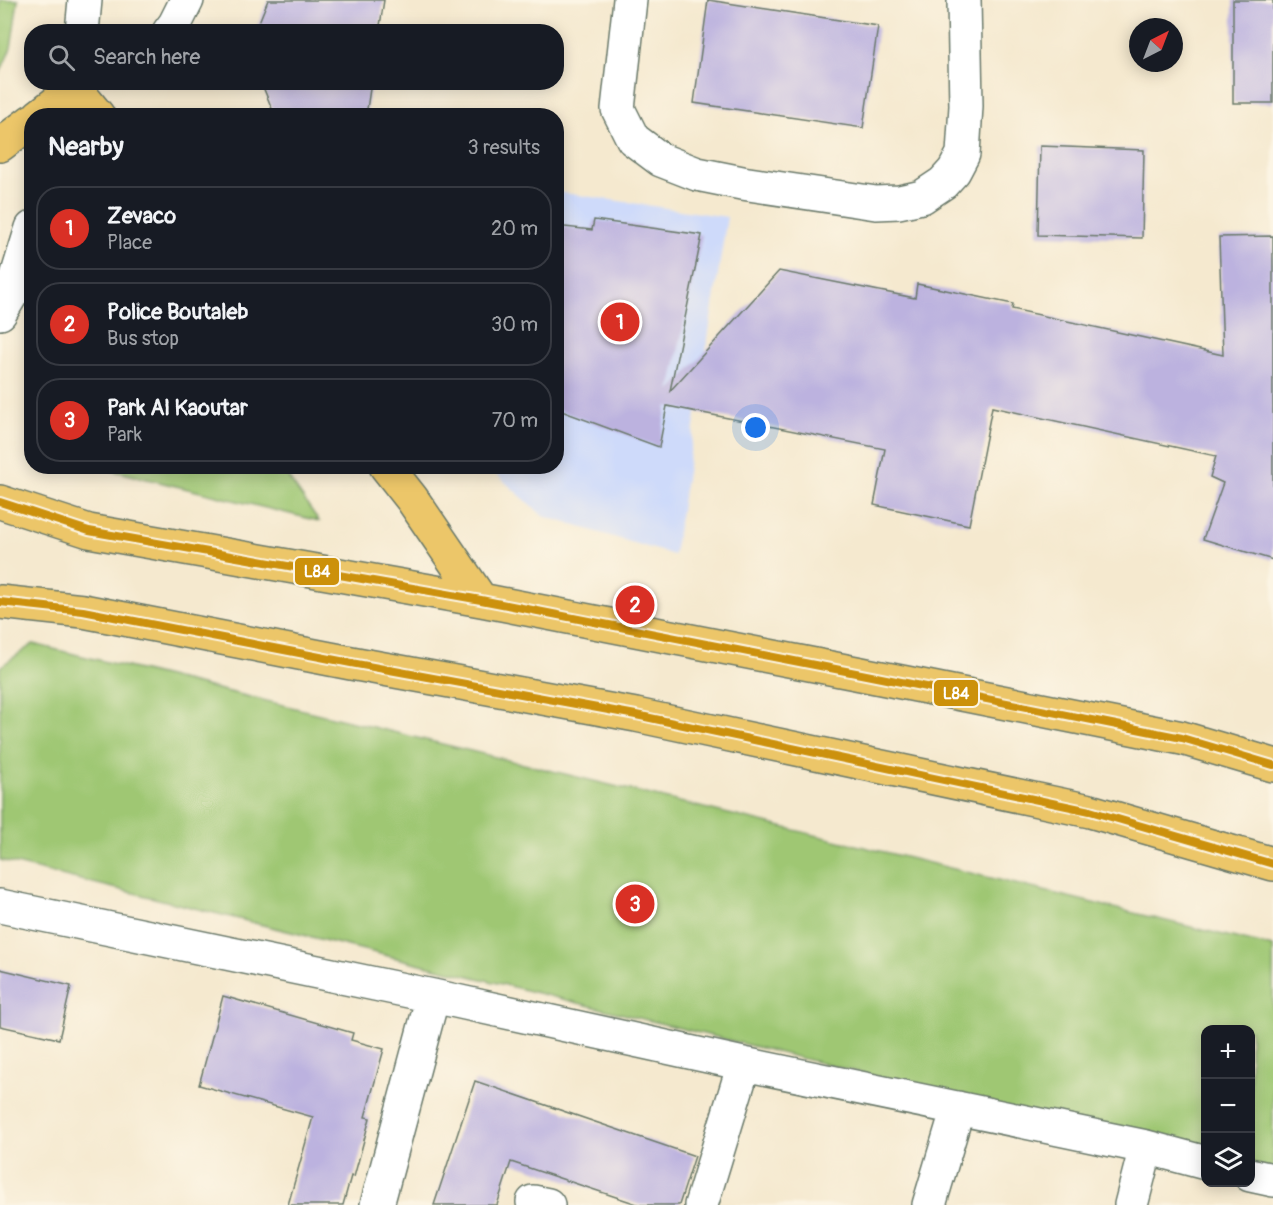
<!DOCTYPE html>
<html lang="en">
<head>
<meta charset="utf-8">
<style>
	:root { --surface:#171b24; --page:#242831; --text:#f1f3f6; --muted:#9ea1a6; --line:#363941; --accent:#d93025 }
	body { margin:0; font-family:Pangolin,sans-serif; background:var(--page); color:var(--text) }
	.controls { position:absolute; right:18px; bottom:18px; display:grid; overflow:hidden; border-radius:12px; box-shadow:0 3px 15px #0003 }
	.controls button { width:54px; height:54px; display:grid; place-items:center; padding:0; border:0; border-bottom:2px solid var(--line); background:var(--surface); color:var(--text); font:30px sans-serif }
	.compass { position:absolute; left:1129px; top:18px; width:54px; height:54px; border-radius:50%; background:var(--surface); box-shadow:0 3px 15px #0003; rotate:42deg }
	.you { position:absolute; left:756px; top:428px; width:21px; height:21px; margin:-15px; border:4px solid #fff; border-radius:50%; background:#1a73e8; box-shadow:0 0 0 9px #1a73e833 }
	.badge { display:grid; place-items:center; width:39px; height:39px; border-radius:50%; background:var(--accent); color:#fff; font-size:20px; font-weight:700 }
	.pin { position:absolute; translate:-50% -50%; border:3px solid #fff; box-shadow:0 2px 6px #0006 }
	.list { margin:0; padding:0; list-style:none }
	h2 { display:flex; justify-content:space-between; align-items:center; height:78px; margin:0; padding:0 24px; font-size:26px }
	h2 small { font-size:20px; font-weight:400; color:var(--muted) }
	.list li { display:grid; grid-template-columns:39px 1fr auto; gap:18px; align-items:center; box-sizing:border-box; height:84px; margin:0 12px 12px; padding:0 12px; border:2px solid var(--line); border-radius:24px }
	.list b { display:block; font-size:22px; white-space:nowrap }
	.list p { margin:0; font-size:20px; white-space:nowrap; color:var(--muted) }
	.list em { font-size:20px; font-style:normal; color:var(--muted) }
	.icon { flex:none; width:33px; height:33px; fill:none; stroke:currentColor; stroke-width:2; stroke-linecap:round; stroke-linejoin:round }
	.map { position:relative; flex:none; width:1273px; height:1205px; overflow:hidden }
	.search { position:absolute; background:var(--surface); box-shadow:0 3px 15px #0003; left:24px; top:24px; width:540px; height:66px; display:flex; align-items:center; gap:15px; box-sizing:border-box; padding:0 21px; border-radius:24px; color:var(--muted); font-size:22px }
	.panel { position:absolute; background:var(--surface); box-shadow:0 3px 15px #0003; left:24px; top:108px; width:540px; height:366px; border-radius:24px }
	.map>svg:first-child { display:block }
	.built { fill:#cedafa }
	.green { fill:#9fc773; stroke:#5f8254; stroke-width:1.5 }
	.building { fill:#bcb2df }
	.lines { fill:none; stroke-linecap:round; stroke-linejoin:round }
	.minor-casing { stroke:#6a796a; stroke-width:36 }
	.major-casing { stroke:#6a796a; stroke-width:36 }
	.minor { stroke:#fff; stroke-width:33 }
	.major { stroke:#ecc669; stroke-width:33 }
	.bus-1-casing { stroke:#fcf5e5; stroke-width:12 }
	.bus-1 { stroke:#cc910a; stroke-width:8 }
	.line-badge { stroke:#fcf5e5; stroke-width:2 }
	.badge-label { font-size:16px; text-anchor:middle; font-weight:bold; fill:#fff }
</style>
</head>
<body>
<div class="map">
<svg width="1273" height="1205" viewBox="0 0 1273 1205">
	<rect width="100%" height="100%" fill="#fcf5e5"/>
	<filter id="ink" filterUnits="userSpaceOnUse"><feTurbulence type="fractalNoise" baseFrequency=".0167" numOctaves="2"/><feDisplacementMap in="SourceGraphic" scale="12" xChannelSelector="R" yChannelSelector="G"/><feConvolveMatrix kernelMatrix="1 2 1 2 8 2 1 2 1" color-interpolation-filters="sRGB"/></filter>
	<filter id="wash" filterUnits="userSpaceOnUse"><feTurbulence type="fractalNoise" baseFrequency=".008" numOctaves="4" result="noise"/><feDisplacementMap in="SourceGraphic" scale="24" xChannelSelector="R" yChannelSelector="G"/><feGaussianBlur stdDeviation="1.35" result="paint"/><feColorMatrix in="noise" values="0 0 0 0 0 0 0 0 0 0 0 0 0 0 0 0 0 1.4 0 .05"/><feComposite in="paint" operator="in"/></filter>
	<g filter="url(#wash)">
		<rect width="100%" height="100%" fill="#f5e9cf"/>
		<!-- built -->
		<path class="built" d="M557 192 727 217 674 555 543 516 488 467 556 466Z"/>
		<!-- green -->
		<path class="green" d="M0 0H18L11 48 0 73Z
			M98 467H281L319 521Z
			M33 644 1273 947V1174L1251 1169 1250 1030H1206L1205 1158 0 860V667Z"/>
		<g id="blocks">
			<!-- building -->
			<path class="building" d="M268 0H384L379 32H255Z
				M708 0 878 26 863 128 694 103Z
				M1233 0H1273V103H1233Z
				M261 82H371L366 116H275Z
				M1040 146 1144 150 1142 238 1038 235Z
				M594 220 702 235 670 391 779 271 915 298 917 284 1013 304 1012 309 1223 355 1219 237 1273 236V560L1203 539 1223 483 1210 477 1216 456 992 407 969 525 874 505 885 449 667 406 659 447 556 409V226L592 230Z
				M0 969 71 986 59 1039 0 1026Z
				M223 996 353 1033 351 1040 384 1049 365 1117 370 1118 354 1177 351 1176 343 1205H288L313 1117 199 1085Z
				M475 1081 695 1156 679 1205H640L511 1162 497 1205H434Z"/>
		</g>
	</g>
	<g filter="url(#ink)">
		<use href="#blocks" fill-opacity="0" stroke="#6a796a" stroke-width="1.5"/>
		<g class="lines">
			<!-- minor casing -->
			<g class="minor-casing">
				<path id="minor" d="M630 0 618 109 633 139 661 160 697 174 742 183 876 203 899 202 922 197 943 183 954 171 963 154 966 106 964 0
					M82 32 85 0
					M169 32 175 24 187 0
					M0 313 12 293 32 228
					M0 906 433 996 744 1064 1146 1147 1206 1163
					M1250 1175 1273 1180
					M533 1202 548 1205
					M377 1205 433 996
					M701 1205 744 1064
					M929 1205 958 1108
					M1131 1205 1146 1147"/>
			</g>
			<!-- major casing -->
			<g class="major-casing">
				<path id="major" d="M39 116 75 88 98 116
					M0 145 32 121
					M386 466 412 499 481 600
					M0 502 89 531 481 600 861 674 1182 738 1273 765
					M0 602 83 611 351 663 636 715 1090 811 1273 864"/>
			</g>
			<!-- minor -->
			<use href="#minor" class="minor"/>
			<!-- major -->
			<use href="#major" class="major"/>
			<!-- bus-1 casing -->
			<g class="bus-1-casing">
				<path id="bus-1" d="M0 502 89 531 481 600 861 674 1182 738 1273 765
					M0 602 83 611 351 663 636 715 1090 811 1273 864"/>
			</g>
			<!-- bus-1 -->
			<use href="#bus-1" class="bus-1"/>
		</g>
	</g>
	<g class="line-badge">
		<rect x="294" y="557" width="46" height="29" rx="6" fill="#cc910a"/>
		<rect x="933" y="679" width="46" height="28" rx="6" fill="#cc910a"/>
	</g>
	<g class="badge-label">
		<text x="317" y="577">L84</text>
		<text x="956" y="699">L84</text>
	</g>
</svg>
<div class="controls">
<button>+</button>
<button>−</button>
<button><svg class="icon" aria-label="layers" viewBox="0 0 24 24"><path d="M12 4l9 5-9 5-9-5zM3 14l9 5 9-5"/></svg></button>
</div>
<svg class="compass" viewBox="-18 -18 36 36"><path d="M0-13l5 13h-10z" fill="#e53935"/><path d="M0 13l5-13h-10z" fill="#9ea1a6"/></svg>
<div class="you"></div>
<div class="pin badge" style="left:620px;top:322px">1</div>
<div class="pin badge" style="left:635px;top:605px">2</div>
<div class="pin badge" style="left:635px;top:904px">3</div>
<div class="search"><svg class="icon" aria-label="search" viewBox="0 0 24 24"><circle cx="10" cy="10" r="6"/><path d="M15 15l6 6"/></svg>Search here</div>
<section class="panel">
<h2>Nearby<small>3 results</small></h2>
<ul class="list">
<li><span class="badge">1</span><div><b>Zevaco</b><p>Place</p></div><em>20 m</em></li>
<li><span class="badge">2</span><div><b>Police Boutaleb</b><p>Bus stop</p></div><em>30 m</em></li>
<li><span class="badge">3</span><div><b>Park Al Kaoutar</b><p>Park</p></div><em>70 m</em></li>
</ul>
</section>
</div>
</body>
</html>
